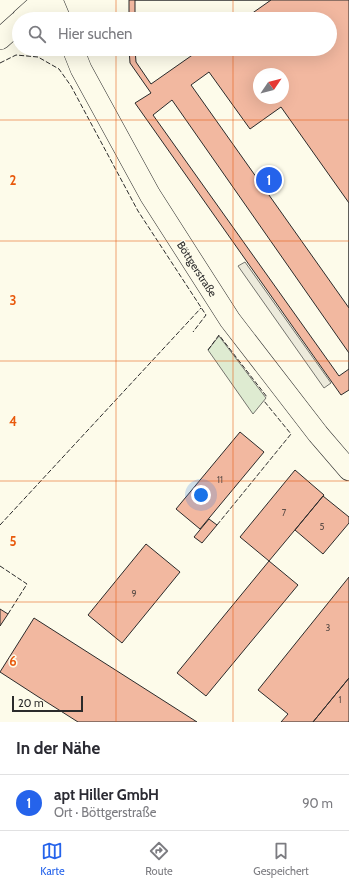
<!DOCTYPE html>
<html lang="de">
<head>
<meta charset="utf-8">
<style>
	:root { --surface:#fff; --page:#f7f7f7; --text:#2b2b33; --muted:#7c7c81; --line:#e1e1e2; --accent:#2563eb }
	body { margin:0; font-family:Cabin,sans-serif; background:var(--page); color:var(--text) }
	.compass { position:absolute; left:253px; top:68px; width:36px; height:36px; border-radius:50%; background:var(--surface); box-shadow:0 4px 16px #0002; rotate:55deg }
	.scale { position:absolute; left:12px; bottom:10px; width:71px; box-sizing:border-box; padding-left:4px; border:2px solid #2b2b2b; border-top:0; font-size:11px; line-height:14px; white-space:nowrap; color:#2b2b2b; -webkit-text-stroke:3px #fdfbea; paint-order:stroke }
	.you { position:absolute; left:201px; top:495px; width:14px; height:14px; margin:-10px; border:3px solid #fff; border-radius:50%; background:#1a73e8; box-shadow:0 0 0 6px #1a73e833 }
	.badge { display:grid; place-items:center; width:26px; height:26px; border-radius:50%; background:var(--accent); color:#fff; font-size:13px; font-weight:700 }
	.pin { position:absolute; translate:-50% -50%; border:2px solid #fff; box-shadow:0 1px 4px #0006 }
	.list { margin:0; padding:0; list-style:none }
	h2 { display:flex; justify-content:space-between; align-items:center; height:52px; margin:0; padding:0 16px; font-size:17px }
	h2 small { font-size:13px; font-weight:400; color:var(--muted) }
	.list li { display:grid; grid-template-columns:26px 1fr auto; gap:12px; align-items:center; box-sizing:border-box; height:56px; padding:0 16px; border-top:1px solid var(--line) }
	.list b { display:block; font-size:15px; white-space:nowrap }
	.list p { margin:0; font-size:13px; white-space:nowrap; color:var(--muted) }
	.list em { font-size:13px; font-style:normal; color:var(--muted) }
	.icon { flex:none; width:22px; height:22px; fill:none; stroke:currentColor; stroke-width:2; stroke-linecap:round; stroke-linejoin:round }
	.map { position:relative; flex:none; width:349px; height:722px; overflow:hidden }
	.search { position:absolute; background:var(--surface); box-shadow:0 4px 16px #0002; left:12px; right:12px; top:12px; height:44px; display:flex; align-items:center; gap:10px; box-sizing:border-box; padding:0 14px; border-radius:22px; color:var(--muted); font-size:15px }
	.sheet { height:108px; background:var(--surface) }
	nav { display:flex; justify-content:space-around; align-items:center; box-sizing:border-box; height:56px; border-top:1px solid var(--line); background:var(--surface); font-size:11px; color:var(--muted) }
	nav a { display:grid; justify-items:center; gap:2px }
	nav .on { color:var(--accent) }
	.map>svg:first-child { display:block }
	.green { fill:#deebd1; stroke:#74746e }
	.parking { fill:#eceadb; stroke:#74746e }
	.building { fill:#f2b8a0; stroke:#2b2b2b; fill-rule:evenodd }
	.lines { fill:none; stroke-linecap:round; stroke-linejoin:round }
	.street-casing { stroke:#2b2b2b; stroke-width:22 }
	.street { stroke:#fdfbea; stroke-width:21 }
	.fence { stroke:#2b2b2b; stroke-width:1; stroke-dasharray:5 2; stroke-linecap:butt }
	.grid { fill:none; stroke:#e8590c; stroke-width:1; stroke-opacity:0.55 }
	.labels { text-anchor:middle; stroke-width:3; stroke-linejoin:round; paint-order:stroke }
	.number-label { font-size:9px; fill:#5d4e48 }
	.street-label { font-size:11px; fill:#2b2b2b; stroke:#fdfbea }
	.grid-label { font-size:13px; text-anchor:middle; font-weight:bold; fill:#e8590c; stroke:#fdfbea; stroke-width:3; stroke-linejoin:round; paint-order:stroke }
</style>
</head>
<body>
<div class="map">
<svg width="349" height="722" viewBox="0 0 349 722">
	<rect width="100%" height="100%" fill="#fdfbea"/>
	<!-- green -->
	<path class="green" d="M219 336 266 398 253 414 208 350Z"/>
	<!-- parking -->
	<path class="parking" d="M245 262 331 383 324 388 238 266Z"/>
	<!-- building -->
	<path class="building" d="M129 0H349V390L341 395 135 103 151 93 130 63 129 49H330V19H129ZM259 74H283V98H259Z
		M135 0H271L244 19H135Z
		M135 49H201L151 84 136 62Z
		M209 72 250 129 281 107 349 203V308L191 85Z
		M172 100 349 353V369L339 376 153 115Z
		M240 432 264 452 200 529 176 509Z
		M295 470 324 495 269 561 240 537Z
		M323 496 349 517V523L323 554 295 530Z
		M209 519 217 525 202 543 194 537Z
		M146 544 180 572 122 643 88 615Z
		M269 561 298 585 206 696 177 673Z
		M349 577V678L313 722H281L288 714 258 690Z
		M0 609 8 614 0 626Z
		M34 618 197 722H78L37 696 0 672Z
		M349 678V722H313Z"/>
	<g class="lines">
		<!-- street casing -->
		<g class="street-casing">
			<path id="street" d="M52 0 60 19
				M22 19 43 0
				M0 39 19 22
				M73 49 81 69 150 195 230 320 318 434 349 470"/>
		</g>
		<!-- street -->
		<use href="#street" class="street"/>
		<!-- fence -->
		<path class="fence" d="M0 63 16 55 38 57 59 69 71 86 138 211 206 315 193 332
			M208 350 219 335 267 397
			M0 525 201 308
			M217 525 291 434 264 401
			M0 566 27 584 8 614"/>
	</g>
	<!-- grid -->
	<path class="grid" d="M116 0V19M233 0V19M116 49V722M233 49V722M0 120H349M0 241H349M0 361H349M0 481H349M0 602H349"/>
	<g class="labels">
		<!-- number labels -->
		<g class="number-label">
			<text x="220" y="483">11</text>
			<text x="284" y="516">7</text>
			<text x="322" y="530">5</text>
			<text x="134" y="597">9</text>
			<text x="328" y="631">3</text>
			<text x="340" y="703">1</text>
		</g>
		<!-- street labels -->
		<g class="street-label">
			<text transform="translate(197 269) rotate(57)" y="4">Böttgerstraße</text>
		</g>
	</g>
	<g class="grid-label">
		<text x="13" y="185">2</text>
		<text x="13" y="305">3</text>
		<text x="13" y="426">4</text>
		<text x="13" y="546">5</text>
		<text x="13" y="666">6</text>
	</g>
</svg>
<svg class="compass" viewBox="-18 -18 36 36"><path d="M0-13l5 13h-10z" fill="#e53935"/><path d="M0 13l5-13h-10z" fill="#7c7c81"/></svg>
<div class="scale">20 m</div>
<div class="you"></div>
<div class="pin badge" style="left:269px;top:180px">1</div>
<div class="search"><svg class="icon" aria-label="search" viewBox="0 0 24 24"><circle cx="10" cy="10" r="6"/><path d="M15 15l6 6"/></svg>Hier suchen</div>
</div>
<section class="sheet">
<h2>In der Nähe<small></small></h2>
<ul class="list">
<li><span class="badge">1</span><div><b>apt Hiller GmbH</b><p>Ort · Böttgerstraße</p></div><em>90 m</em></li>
</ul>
</section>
<nav>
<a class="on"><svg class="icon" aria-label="map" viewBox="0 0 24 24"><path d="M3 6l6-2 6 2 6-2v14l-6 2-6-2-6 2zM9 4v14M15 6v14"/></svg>Karte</a>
<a><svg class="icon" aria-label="directions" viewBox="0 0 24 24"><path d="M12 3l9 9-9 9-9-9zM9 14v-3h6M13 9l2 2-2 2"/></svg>Route</a>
<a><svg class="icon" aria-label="saved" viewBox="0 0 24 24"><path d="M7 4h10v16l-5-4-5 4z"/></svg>Gespeichert</a>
</nav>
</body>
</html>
